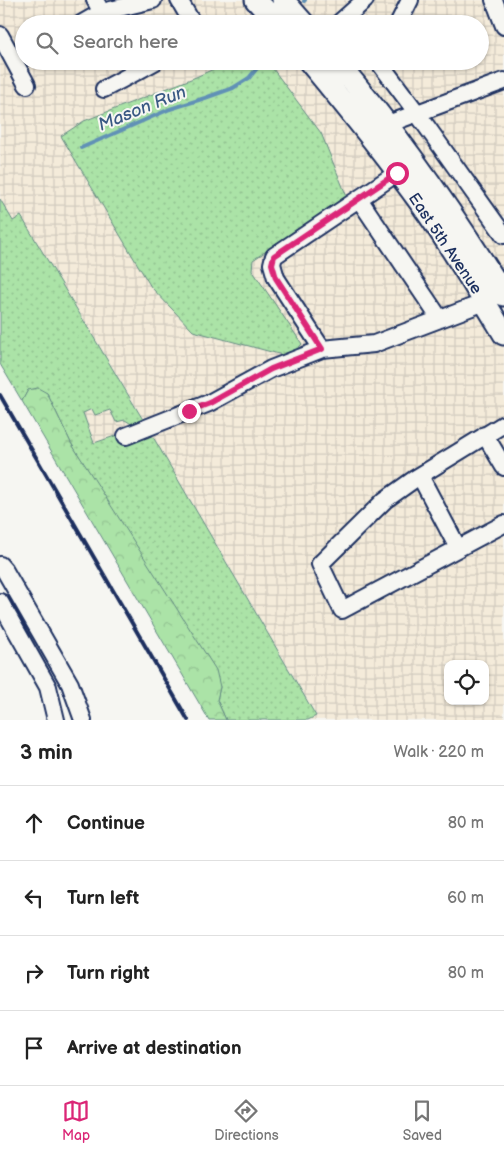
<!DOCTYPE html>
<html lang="en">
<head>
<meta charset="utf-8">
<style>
	:root { --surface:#fff; --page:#f2f2f2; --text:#222; --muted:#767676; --line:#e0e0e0; --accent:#db2777 }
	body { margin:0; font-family:"Balsamiq Sans",sans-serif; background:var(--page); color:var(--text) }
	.controls { position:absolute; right:15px; bottom:15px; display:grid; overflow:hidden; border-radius:10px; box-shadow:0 1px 4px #0004 }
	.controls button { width:45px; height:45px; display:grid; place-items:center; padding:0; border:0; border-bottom:1px solid var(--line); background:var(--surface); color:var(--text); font:25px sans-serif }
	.stop { position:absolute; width:15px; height:15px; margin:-11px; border:4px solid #db2777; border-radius:50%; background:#fff }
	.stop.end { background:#db2777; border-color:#fff; box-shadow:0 1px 5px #0008 }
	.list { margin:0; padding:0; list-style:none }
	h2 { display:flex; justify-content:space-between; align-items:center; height:65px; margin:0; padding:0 20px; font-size:21px }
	h2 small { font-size:16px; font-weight:400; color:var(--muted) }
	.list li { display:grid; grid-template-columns:32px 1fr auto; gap:15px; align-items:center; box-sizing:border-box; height:75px; padding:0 20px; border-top:1px solid var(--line) }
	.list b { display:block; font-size:19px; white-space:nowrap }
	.list em { font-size:16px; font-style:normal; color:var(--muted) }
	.icon { flex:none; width:28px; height:28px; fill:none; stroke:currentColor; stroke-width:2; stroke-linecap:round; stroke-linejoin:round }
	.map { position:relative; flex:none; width:504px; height:720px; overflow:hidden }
	.search { position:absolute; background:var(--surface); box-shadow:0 1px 4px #0004; left:15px; right:15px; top:15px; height:55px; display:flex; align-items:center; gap:12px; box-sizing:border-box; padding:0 18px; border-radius:28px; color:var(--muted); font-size:19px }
	.sheet { height:365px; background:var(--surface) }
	nav { display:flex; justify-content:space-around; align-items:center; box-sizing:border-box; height:70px; border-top:1px solid var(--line); background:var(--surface); font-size:14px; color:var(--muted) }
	nav a { display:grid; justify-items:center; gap:2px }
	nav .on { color:var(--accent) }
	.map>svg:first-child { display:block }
	.industrial { fill:url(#industrial-grid); fill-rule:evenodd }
	.green { fill:url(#green-dots); stroke:#638982 }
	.forest { fill:url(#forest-crowns); stroke:#638982 }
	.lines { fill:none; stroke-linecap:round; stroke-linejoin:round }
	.stream { stroke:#6191b6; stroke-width:4 }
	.minor-casing { stroke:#1b2f5e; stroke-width:20 }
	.major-casing { stroke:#1b2f5e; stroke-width:25 }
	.minor { stroke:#f6f6f2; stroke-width:16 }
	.major { stroke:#f6f6f2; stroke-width:21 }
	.rail { stroke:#1b2f5e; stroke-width:4 }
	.route { stroke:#db2777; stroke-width:6 }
	.labels { text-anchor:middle; stroke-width:4; stroke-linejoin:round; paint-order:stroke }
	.street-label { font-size:16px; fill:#1b2f5e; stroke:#f6f6f2 }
	.water-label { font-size:18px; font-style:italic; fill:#385883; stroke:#f6f6f2 }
</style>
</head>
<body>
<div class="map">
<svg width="504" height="720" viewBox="0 0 504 720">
	<defs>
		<pattern id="industrial-grid" width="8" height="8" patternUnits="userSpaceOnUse" patternTransform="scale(1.25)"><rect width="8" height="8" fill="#f4ebda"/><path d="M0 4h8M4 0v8" fill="none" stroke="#d1cabe"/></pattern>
		<pattern id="green-dots" width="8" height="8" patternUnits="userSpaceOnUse" patternTransform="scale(1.25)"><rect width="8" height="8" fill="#abe3a7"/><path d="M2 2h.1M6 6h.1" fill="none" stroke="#93c392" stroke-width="1.8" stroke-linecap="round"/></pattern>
		<pattern id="forest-crowns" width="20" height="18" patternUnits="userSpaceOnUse" patternTransform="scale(1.25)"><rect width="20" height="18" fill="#abe3a7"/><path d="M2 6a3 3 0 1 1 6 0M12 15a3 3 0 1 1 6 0" fill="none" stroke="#93c392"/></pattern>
	</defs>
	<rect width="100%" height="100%" fill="#f6f6f2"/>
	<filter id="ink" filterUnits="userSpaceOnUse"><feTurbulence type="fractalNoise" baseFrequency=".02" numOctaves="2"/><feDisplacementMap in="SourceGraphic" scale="10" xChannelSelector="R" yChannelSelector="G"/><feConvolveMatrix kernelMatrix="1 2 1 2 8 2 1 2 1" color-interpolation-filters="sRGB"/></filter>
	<g filter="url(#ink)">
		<!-- industrial -->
		<path class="industrial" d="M0 0H504V720H308L316 715 149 430 121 434 94 443 83 413 92 409 96 415 110 410 125 420 145 422 21 216 13 221 0 199ZM24 24H480V61H24ZM448 664H485V701H448Z"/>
		<!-- green -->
		<path class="green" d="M231 61H267L321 133 347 197 253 260 252 270 302 344 290 357 193 331 151 287 61 136 84 121 196 77Z
			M0 199 13 221 21 216 145 423 133 425 125 420 116 422 110 410 95 415 92 409 83 413 94 443 121 434 149 430 316 716 308 720H226L217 700 220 687 71 443 47 393 28 390 22 401 0 364Z"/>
		<!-- forest -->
		<path class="forest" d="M38 388 47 393 71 443 216 670 220 687 217 700 226 720H209L22 401 28 390Z"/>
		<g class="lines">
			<!-- stream -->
			<path class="stream" d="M304 1 305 0
				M81 148 170 109 205 98 233 88 249 78 263 61"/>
			<!-- minor casing -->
			<g class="minor-casing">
				<path id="minor" d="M95 0 108 24
					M179 0 193 24
					M494 0 504 26
					M81 24 102 12 153 0
					M338 24 365 0
					M398 24 410 0
					M0 35 27 85
					M378 61 417 113 504 235
					M136 72 156 61
					M104 89 136 72 130 61
					M377 128 504 81
					M397 173 274 256 272 264 276 278 322 349 374 344 485 302
					M359 199 440 319
					M504 424 416 478 385 500 320 564 342 610 504 524
					M485 435 504 467
					M126 436 209 403 271 369 322 349
					M420 476 458 548
					M0 565 5 571 70 684 83 720
					M0 602 48 687 56 720"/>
			</g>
			<!-- major casing -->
			<g class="major-casing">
				<path id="major" d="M256 0 278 24
					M283 0 304 24
					M309 61C348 108 387 156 422 205 452 247 478 291 504 334
					M336 61C398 134 453 213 504 295"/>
			</g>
			<!-- minor -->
			<use href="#minor" class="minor"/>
			<!-- major -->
			<use href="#major" class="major"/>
			<!-- rail -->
			<path class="rail" d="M0 395 188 720"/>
		</g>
	</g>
	<g class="lines" filter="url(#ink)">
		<!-- route -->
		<path class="route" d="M189 411 210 403 271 369 322 349 276 278 272 264 274 256 397 173"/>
	</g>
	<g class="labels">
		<!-- street labels -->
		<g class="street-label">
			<text transform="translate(446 243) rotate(56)" y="6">East 5th Avenue</text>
		</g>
		<!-- water labels -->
		<g class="water-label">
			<text transform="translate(142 108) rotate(-22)" y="6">Mason Run</text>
		</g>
	</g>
</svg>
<div class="controls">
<button><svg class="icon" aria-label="locate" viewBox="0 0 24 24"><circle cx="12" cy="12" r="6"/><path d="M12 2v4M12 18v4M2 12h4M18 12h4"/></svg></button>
</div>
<div class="stop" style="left:397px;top:173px"></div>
<div class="stop end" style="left:189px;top:411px"></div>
<div class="search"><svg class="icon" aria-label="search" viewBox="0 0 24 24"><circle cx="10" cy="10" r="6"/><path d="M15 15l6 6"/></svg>Search here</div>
</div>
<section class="sheet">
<h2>3 min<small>Walk · 220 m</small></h2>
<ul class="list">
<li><svg class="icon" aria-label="ahead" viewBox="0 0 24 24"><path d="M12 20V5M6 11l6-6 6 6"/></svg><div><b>Continue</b></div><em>80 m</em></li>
<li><svg class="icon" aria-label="left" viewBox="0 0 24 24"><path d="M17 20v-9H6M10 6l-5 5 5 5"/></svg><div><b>Turn left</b></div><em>60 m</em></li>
<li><svg class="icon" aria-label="right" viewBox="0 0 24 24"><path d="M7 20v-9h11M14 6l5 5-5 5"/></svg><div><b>Turn right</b></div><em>80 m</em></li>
<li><svg class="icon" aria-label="arrive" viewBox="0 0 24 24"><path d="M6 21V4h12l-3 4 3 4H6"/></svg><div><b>Arrive at destination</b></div></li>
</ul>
</section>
<nav>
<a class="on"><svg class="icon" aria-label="map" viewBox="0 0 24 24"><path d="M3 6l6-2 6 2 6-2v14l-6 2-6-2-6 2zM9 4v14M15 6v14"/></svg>Map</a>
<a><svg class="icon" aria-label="directions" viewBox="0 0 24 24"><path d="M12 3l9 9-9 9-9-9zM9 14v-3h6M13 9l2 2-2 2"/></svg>Directions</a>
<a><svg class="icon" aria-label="saved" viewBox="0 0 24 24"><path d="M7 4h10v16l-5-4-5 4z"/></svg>Saved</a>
</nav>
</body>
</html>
